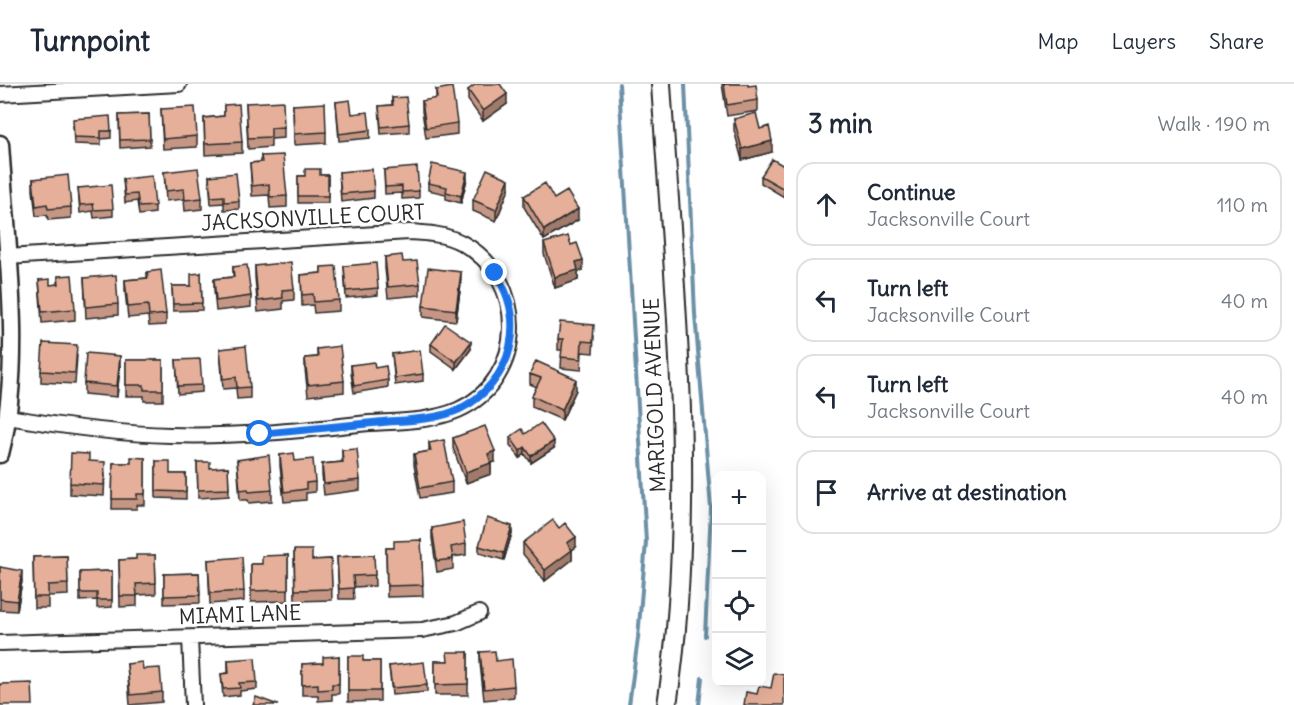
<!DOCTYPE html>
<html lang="en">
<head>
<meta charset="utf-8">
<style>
	:root { --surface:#fff; --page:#f6f6f7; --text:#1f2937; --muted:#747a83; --line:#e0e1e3 }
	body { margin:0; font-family:Delius,sans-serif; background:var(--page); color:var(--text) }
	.controls { position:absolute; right:18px; bottom:18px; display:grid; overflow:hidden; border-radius:12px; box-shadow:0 6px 24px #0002 }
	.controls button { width:54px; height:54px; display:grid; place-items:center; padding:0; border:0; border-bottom:2px solid var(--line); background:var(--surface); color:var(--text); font:30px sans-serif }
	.stop { position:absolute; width:18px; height:18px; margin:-14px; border:4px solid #1a73e8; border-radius:50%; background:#fff }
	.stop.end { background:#1a73e8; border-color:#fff; box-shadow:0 2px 6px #0008 }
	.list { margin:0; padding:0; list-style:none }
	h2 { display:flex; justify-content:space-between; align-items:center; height:78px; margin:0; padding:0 24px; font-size:26px }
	h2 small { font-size:20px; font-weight:400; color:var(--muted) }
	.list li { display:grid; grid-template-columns:39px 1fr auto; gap:18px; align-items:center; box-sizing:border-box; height:84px; margin:0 12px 12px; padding:0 12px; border:2px solid var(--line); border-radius:18px }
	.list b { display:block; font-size:22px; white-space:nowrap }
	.list p { margin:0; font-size:20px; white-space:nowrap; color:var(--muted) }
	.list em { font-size:20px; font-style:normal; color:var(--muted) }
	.icon { flex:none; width:33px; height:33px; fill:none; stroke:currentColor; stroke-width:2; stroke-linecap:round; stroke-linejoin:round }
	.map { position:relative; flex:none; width:784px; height:621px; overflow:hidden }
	header { display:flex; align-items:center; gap:36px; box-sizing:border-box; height:84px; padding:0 30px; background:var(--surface); border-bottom:2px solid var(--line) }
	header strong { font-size:28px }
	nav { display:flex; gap:33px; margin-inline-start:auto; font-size:21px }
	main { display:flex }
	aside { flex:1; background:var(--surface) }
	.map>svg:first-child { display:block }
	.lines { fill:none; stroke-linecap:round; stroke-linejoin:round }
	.stream { stroke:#6c90a6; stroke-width:4 }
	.minor-casing { stroke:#2b2b2b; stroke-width:18 }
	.tertiary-casing { stroke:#2b2b2b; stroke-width:21 }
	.secondary-casing { stroke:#2b2b2b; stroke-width:22 }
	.minor { stroke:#fff; stroke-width:14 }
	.tertiary { stroke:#fff; stroke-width:16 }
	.secondary { stroke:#fff; stroke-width:18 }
	.wall { fill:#c59684; stroke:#2b2b2b; stroke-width:1.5 }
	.shaded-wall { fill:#a07a6b; stroke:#2b2b2b; stroke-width:1.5 }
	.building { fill:#e5af99; stroke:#2b2b2b; stroke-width:1.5 }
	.route { stroke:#1a73e8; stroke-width:8 }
	.labels { text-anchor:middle; stroke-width:5; stroke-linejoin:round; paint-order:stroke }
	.street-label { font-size:21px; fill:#2b2b2b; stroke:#fff }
</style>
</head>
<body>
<header>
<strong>Turnpoint</strong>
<nav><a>Map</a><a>Layers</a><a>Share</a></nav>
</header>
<main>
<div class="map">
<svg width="784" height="621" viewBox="0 0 784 621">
	<rect width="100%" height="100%" fill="#fff"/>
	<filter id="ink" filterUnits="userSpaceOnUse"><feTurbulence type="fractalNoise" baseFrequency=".0167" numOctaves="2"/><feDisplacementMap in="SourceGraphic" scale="12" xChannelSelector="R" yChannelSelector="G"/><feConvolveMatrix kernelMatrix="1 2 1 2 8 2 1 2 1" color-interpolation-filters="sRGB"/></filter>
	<g filter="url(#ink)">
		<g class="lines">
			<!-- stream -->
			<path class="stream" d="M619 0 646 458 638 554 629 621
				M685 0 695 230 711 424 705 552
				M699 621 702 594"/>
			<!-- minor casing -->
			<g class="minor-casing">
				<path id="minor" d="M0 10 179 0
					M7 173 409 148C427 149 445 150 462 159 528 194 528 295 458 326 428 339 391 337 359 340 296 347 233 353 170 351 115 350 61 342 8 333
					M190 554 193 621
					M0 559 422 546 456 539 479 529"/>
			</g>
			<!-- tertiary casing -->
			<g class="tertiary-casing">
				<path id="tertiary" d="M0 60C6 157 24 276 0 370"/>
			</g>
			<!-- secondary casing -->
			<g class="secondary-casing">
				<path id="secondary" d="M661 0C674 205 698 416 667 621"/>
			</g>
			<!-- minor -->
			<use href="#minor" class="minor"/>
			<!-- tertiary -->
			<use href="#tertiary" class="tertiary"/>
			<!-- secondary -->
			<use href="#secondary" class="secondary"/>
		</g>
		<!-- wall -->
		<path class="wall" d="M722 0H748V2L758 16V27L727 32Z
			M436 6 457 39V50L426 54 422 27V17L436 15Z
			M468 6 507 20 483 37 468 16Z
			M392 14 409 40V48L381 50 379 22 392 21Z
			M336 18 352 30 370 46V54L339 57Z
			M246 19 284 43V54L271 55V63L248 65Z
			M224 21 242 58V69L205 71 204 34 224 32Z
			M293 21 326 48V59L294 61Z
			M161 25 197 52V63L163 65Z
			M149 30 150 62 120 64 119 31Z
			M734 35 772 68 742 76 734 46Z
			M73 42 111 47V54L101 55V61L74 60Z
			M261 72 287 112V123L270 124 269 111 252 112 250 79 261 78Z
			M784 82V113L761 99V92Z
			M384 86 419 107V114L402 115V109L385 110Z
			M164 88 202 114V125L185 127 184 115 166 117Z
			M339 88 374 107V114L341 118Z
			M320 91H328V119H298V92Z
			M209 92 239 117V125L224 126V119L211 120Z
			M33 95 71 123V134L48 136 47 131 36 132 33 106Z
			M123 95 155 122V129L139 131 137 117 125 119Z
			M467 95 461 119 446 115V110L428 106V99Z
			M78 104 113 125V132L94 134 93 127 80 129Z
			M509 105 496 137 473 127V116Z
			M524 112 578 136 544 156 524 123Z
			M544 159 571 161 583 186 578 188V196L555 204 544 170Z
			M385 173 420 200V211L388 214 385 184Z
			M255 182 294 205V216L283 217V225L258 228 255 193Z
			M344 182 378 204V211L346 214Z
			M233 183 251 212V223L216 227 214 206V195L233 193Z
			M321 183 339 216V227L314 229 313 221 302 222 301 191 321 189Z
			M147 188 166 230V241L149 242 148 232 128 234 125 207V196L147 194Z
			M201 189 202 226 173 227 172 202H191Z
			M58 192 75 225V236L42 239 39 196 50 201 58 200Z
			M84 194 118 220V231L86 234Z
			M461 199 456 237 423 233V222Z
			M594 252 593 269 582 268 581 286 561 284 562 266H558V255Z
			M431 260 471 265 456 285 431 267Z
			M220 265 250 303V314L237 315 236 304 223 305Z
			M317 265 344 297V308L308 312 305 285V274L317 273Z
			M392 270 423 290V297L395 301Z
			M77 272 75 300 41 298V287Z
			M126 276H163V317H144V312H126Z
			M176 276 202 301V308L178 310Z
			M351 281 375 284 388 296V303L354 309 351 289Z
			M120 282 117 313 84 310V299Z
			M530 290 576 306 562 336 532 323V312L537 303 530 300Z
			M510 353 554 364 531 379 525 370 520 374 510 361Z
			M453 354 495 378 491 379V390L466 399 453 364Z
			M429 359 452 398V409L420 414 414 381V370L429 367Z
			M342 366 360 396V406L324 411 322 391V380L342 378Z
			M280 371 295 377 315 398V408L306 409V416L284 418 280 382Z
			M145 374V421H137V425H112L113 379H131Z
			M237 376 272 406V417L249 419 248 416H240Z
			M156 377 170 390H186V415L156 414Z
			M197 378 210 384 228 383 229 412 198 414Z
			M105 389 104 412 70 410V399Z
			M432 444 466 460V471L453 473V485L437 488 432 454Z
			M512 449 504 476 479 469V462Z
			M421 456 423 512 387 513 386 464H394Z
			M523 459 576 463 572 466V476L545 497 523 470Z
			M294 466 312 476 331 475 332 516 295 517Z
			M155 471 156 510 137 511V522L120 523 119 476 136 475Z
			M288 471V517L251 518V480H262Z
			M374 471 375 502 353 503 354 515H339L337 473Z
			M67 472 68 511 48 512V524H34L33 473Z
			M208 476 244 507V517L210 520Z
			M0 483 22 497 17 527 0 526Z
			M112 487V523L97 524V516L80 517V488Z
			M199 489 200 519 164 520V490Z
			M468 568V611H435V577H447Z
			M480 568 496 577 514 602V613L484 616 480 579Z
			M339 572V610H332V616L318 617V611H302V580L323 579Z
			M348 572 363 577H380V617L348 618Z
			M228 576 257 598V605L240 607V611L223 613 221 590 228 589Z
			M127 580 143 585 162 608V618L130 621Z
			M389 582 427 601V608L392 611Z"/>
		<!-- shaded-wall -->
		<path class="shaded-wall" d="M507 10V20L483 37V27Z
			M772 57V68L742 76V65Z
			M467 88V95L461 119V112Z
			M509 95V105L496 137V126Z
			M578 125V136L544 156V146Z
			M583 176V186L578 188V196L555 204V193L576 178Z
			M461 188V199L456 237V226Z
			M471 258V265L456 285V278Z
			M120 272V282L117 313V302Z
			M576 295V306L562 336V326Z
			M554 357V364L531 379V372Z
			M525 363V370L520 374V367Z
			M495 367V378L491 379V390L466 399V388L488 370Z
			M512 442V449L504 476V469Z
			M576 453V463L572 466V476L545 497V486L567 459Z
			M22 487V497L17 527V517Z"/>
		<!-- building -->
		<path class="building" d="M476 0H500L507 10 483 27 468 6Z
			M724 0H748V2L756 1 758 16 727 21Z
			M452 3 457 39 426 44 422 17 437 14 436 6Z
			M406 13 409 40 381 43 379 22 393 21 392 14Z
			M350 16 352 30 368 28 370 46 339 50 336 18Z
			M283 17 284 43 271 44V53L248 54 246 19Z
			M325 19 326 48 294 50 293 21Z
			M239 20 242 58 205 60 204 34 224 32V21Z
			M195 23 197 52 163 55 161 25Z
			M756 29 760 45 769 42 772 57 742 65 734 35Z
			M149 30 150 55 120 56 119 31Z
			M110 32 111 47H101V54L74 53 73 35Z
			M283 71 287 112 270 113 269 100 252 102 250 79 262 78 261 72Z
			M772 75 784 82V105L761 92Z
			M432 80 467 88 461 112 446 108 447 103 428 99Z
			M417 83 419 107 402 108V102L385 103 384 86Z
			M198 84 202 114 185 116 184 105 166 107 164 88Z
			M305 85H320V91H328V112H298V92H305Z
			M372 85 374 107 341 110 339 88Z
			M487 85 509 95 496 126 473 116Z
			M236 89 239 117 224 118V112L211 113 209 92Z
			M68 91 71 123 48 125 47 120 36 122 33 95Z
			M152 92 155 122 139 123 137 110 125 111 123 95Z
			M545 99 554 115 567 107 578 125 544 146 524 112Z
			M111 101 113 125 94 126 93 120 80 121 78 104Z
			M568 152 571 161 577 159 583 176 576 178 578 186 555 193 544 159Z
			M402 171 403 178 417 177 420 200 388 203 385 173Z
			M291 178 294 205 282 206 283 214 258 217 255 182Z
			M376 179 378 204 346 207 344 182Z
			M247 181 251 212 216 217 214 195 234 193 233 183Z
			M336 182 339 216 314 218 313 210 302 211 301 191 321 189V183Z
			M428 184 461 188 456 226 423 222Z
			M161 186 166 230 149 232 148 221 128 223 125 196 148 194 147 188Z
			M201 189 202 219 173 220 172 202H191V190Z
			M72 191 75 225 42 228 39 196 50 195V201L59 200 58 192Z
			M116 191 118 220 86 223 84 194Z
			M560 238 594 241 593 258 582 257 581 275 561 273 563 255H558Z
			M445 240 471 258 456 278 431 260Z
			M43 259 77 261 75 289 41 287Z
			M246 262 250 303 237 304 236 293 223 295 220 265Z
			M340 262 344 297 308 301 305 274 318 273 317 265Z
			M420 266 423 290 395 294 392 270Z
			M86 269 120 272 117 302 84 299Z
			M200 275 202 301 178 302 176 276Z
			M126 276H163V306H144V301H126Z
			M536 277 576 295 562 326 532 312 541 294 530 290Z
			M374 278 375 284 386 282 388 296 354 302 351 281Z
			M541 339 554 357 531 372 525 363 520 367 510 353 522 345 525 350Z
			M485 342 495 367 488 370 491 379 466 388 453 354Z
			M444 356 452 398 420 404 414 370 431 367 429 359Z
			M357 365 360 396 324 400 322 380 343 378 342 366Z
			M71 369 89 370V377L105 378 104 401 70 399Z
			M294 369 295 377 313 375 315 398 306 399V405L284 408 280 371Z
			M269 371 272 406 249 408 248 405 240 406 237 376Z
			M131 373 145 374V410H137V415H112L113 379H131Z
			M156 377H170V390H186V408L156 407Z
			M197 378H210V384L228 383 229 405 198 406Z
			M487 434 512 442 504 469 479 462Z
			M553 436 559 444 565 439 576 453 567 459 572 466 545 486 523 459Z
			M463 438 466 460 451 463 453 475 437 477 432 444Z
			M421 456 423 501 387 502 386 464H394V457Z
			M294 466H312V476L331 475 332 505 295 506Z
			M136 471H155L156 499 136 500 137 512H120L119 476 136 475Z
			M288 471V506L251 507V480H262V472Z
			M374 471 375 491 353 492 354 504 339 505 337 473Z
			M67 472 68 500 48 501V513H34L33 473Z
			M242 473 244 507 210 509 208 476Z
			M0 483 22 487 17 517 0 515Z
			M112 487V516H97V509H80V488Z
			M199 489 200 511 164 512V490Z
			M495 567 496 577 512 575 514 602 484 605 480 568Z
			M447 568H468V600L435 601V577H448Z
			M339 572V600H332V605L318 606V600L302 601V580L323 579V573Z
			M348 572H363V577H380V607H348Z
			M255 574 257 598 239 599 240 604 223 605 221 590 229 589 228 576Z
			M142 578 143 585 160 584 162 608 130 611 127 580Z
			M424 578 427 601 392 604 389 582Z
			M774 589 784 591V621H744L746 608 757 610 759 602 771 604Z
			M32 599 33 621H0V600Z
			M256 613 278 621H253Z"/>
	</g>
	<g class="lines" filter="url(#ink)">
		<!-- route -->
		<path class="route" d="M260 350C301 346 342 342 383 338 408 336 437 336 460 325 484 313 504 290 510 263 516 236 510 211 495 189"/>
	</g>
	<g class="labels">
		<!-- street labels -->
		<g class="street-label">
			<text transform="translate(313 134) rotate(-3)" y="7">JACKSONVILLE COURT</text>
			<text transform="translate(655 311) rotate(-92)" y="7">MARIGOLD AVENUE</text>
			<text transform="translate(240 531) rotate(-2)" y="7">MIAMI LANE</text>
		</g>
	</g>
</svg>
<div class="controls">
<button>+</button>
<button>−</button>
<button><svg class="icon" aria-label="locate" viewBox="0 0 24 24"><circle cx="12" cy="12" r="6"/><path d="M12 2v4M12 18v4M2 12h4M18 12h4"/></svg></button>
<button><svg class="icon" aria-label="layers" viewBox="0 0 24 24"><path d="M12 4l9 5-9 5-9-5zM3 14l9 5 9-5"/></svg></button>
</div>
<div class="stop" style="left:260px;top:350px"></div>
<div class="stop end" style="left:495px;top:189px"></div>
</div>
<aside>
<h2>3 min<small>Walk · 190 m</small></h2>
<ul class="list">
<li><svg class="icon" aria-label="ahead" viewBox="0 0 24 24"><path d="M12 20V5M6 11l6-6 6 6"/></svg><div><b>Continue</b><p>Jacksonville Court</p></div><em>110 m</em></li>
<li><svg class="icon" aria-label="left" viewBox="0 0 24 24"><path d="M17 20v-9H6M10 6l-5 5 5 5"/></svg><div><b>Turn left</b><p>Jacksonville Court</p></div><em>40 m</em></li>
<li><svg class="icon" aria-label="left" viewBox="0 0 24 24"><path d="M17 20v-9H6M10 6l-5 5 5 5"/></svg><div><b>Turn left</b><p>Jacksonville Court</p></div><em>40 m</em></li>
<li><svg class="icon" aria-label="arrive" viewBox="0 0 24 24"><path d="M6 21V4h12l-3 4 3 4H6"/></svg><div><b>Arrive at destination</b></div></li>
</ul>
</aside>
</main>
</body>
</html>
